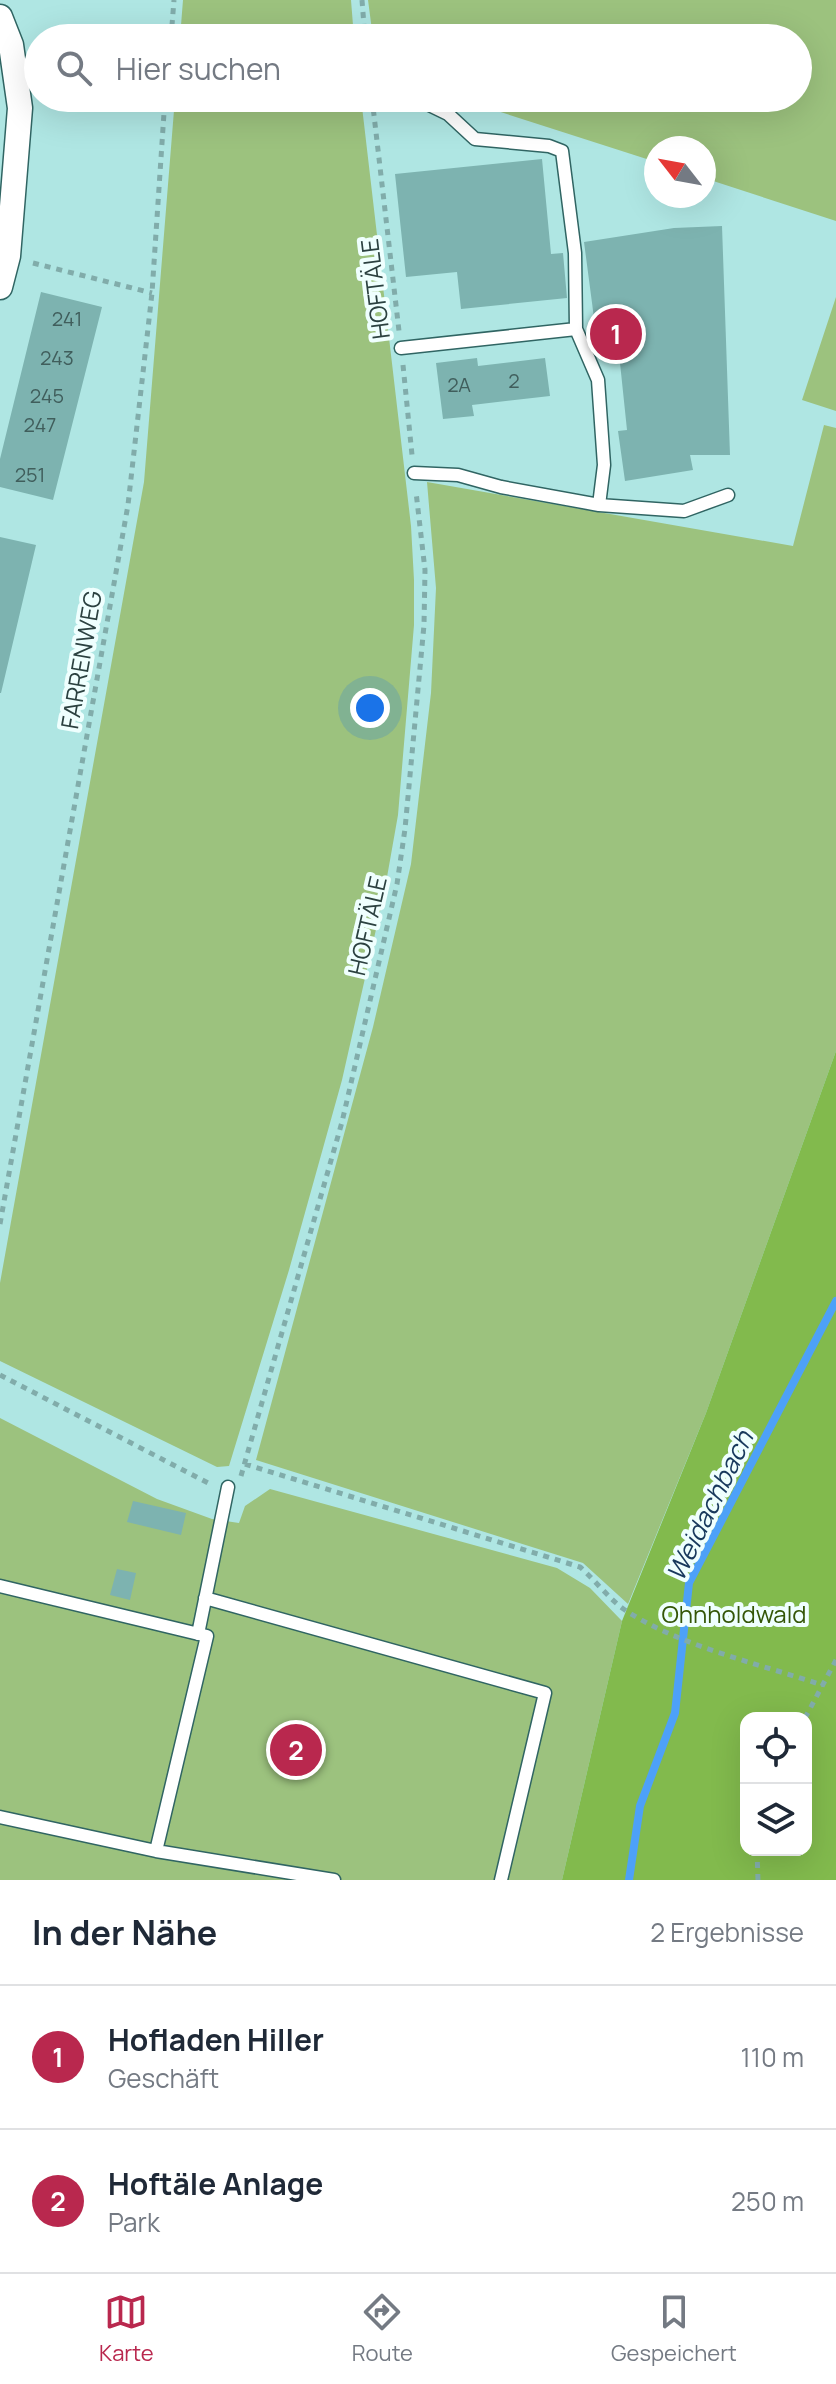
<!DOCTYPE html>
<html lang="de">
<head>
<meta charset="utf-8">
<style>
	:root { --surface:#fff; --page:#f6f6f7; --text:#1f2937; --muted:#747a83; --line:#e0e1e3; --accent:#b9284e }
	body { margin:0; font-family:Manrope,sans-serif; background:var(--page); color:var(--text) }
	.controls { position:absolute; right:24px; bottom:24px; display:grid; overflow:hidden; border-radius:16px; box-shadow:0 8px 32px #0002 }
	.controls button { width:72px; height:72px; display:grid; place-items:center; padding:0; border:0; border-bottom:2px solid var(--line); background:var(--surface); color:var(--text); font:40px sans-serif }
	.compass { position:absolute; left:644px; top:136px; width:72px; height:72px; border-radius:50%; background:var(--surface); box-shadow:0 8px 32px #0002; rotate:301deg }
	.you { position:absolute; left:370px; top:708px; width:28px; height:28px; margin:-20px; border:6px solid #fff; border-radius:50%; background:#1a73e8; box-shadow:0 0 0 12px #1a73e833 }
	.badge { display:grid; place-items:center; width:52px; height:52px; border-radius:50%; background:var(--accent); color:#fff; font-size:26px; font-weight:700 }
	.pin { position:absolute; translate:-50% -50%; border:4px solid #fff; box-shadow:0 2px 8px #0006 }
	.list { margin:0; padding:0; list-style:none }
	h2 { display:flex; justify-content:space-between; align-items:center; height:104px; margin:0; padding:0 32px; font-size:34px }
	h2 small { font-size:26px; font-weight:400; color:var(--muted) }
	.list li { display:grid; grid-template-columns:52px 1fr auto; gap:24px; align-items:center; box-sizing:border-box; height:144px; padding:0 32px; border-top:2px solid var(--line) }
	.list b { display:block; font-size:30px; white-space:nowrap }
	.list p { margin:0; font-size:26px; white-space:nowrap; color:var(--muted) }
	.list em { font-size:26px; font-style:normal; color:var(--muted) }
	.icon { flex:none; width:44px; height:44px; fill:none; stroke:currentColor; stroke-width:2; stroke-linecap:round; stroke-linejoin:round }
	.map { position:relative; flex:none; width:836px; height:1880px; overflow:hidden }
	.search { position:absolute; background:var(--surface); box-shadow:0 8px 32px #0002; left:24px; right:24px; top:24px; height:88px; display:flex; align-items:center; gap:20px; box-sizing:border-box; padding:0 28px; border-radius:44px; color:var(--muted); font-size:30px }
	.sheet { height:392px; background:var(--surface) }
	nav { display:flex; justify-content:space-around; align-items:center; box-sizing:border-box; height:112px; border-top:2px solid var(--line); background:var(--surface); font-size:22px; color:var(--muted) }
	nav a { display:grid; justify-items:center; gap:4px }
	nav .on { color:var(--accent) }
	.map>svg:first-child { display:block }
	.green { fill:#9cc27e }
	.forest { fill:#82ba4d; fill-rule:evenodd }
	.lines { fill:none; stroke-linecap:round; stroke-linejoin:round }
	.stream { stroke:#4da1f8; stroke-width:8 }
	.building { fill:#7db3b0 }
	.lane-casing { stroke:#306563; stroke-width:15 }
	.street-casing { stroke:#306563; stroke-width:27 }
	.path { stroke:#81acaa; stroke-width:5; stroke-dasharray:6 6; stroke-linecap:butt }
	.lane { stroke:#fff; stroke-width:12 }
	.street { stroke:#fff; stroke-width:24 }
	.labels { text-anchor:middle; stroke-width:8; stroke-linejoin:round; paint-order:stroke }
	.number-label { font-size:20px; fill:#405e5c }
	.street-label { font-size:24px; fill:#2b4140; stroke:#effffe }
	.park-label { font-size:24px; fill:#345607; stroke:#effffe }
	.water-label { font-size:26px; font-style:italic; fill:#18395c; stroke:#effffe }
</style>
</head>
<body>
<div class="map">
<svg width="836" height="1880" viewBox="0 0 836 1880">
	<rect width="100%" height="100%" fill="#afe6e3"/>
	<!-- green -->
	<path class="green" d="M183 0H351L354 38H180Z
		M368 0H836V221L704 178V148H656V162L457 98H798V38H373Z
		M175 98H361L411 526 414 580V625L398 815 384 894 342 1080 289 1270 229 1466 217 1467 0 1361V1283L144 482Z
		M836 297V411L802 400Z
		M824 425 836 428V1051L706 1413 628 1604 583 1563 256 1460 373 1027 411 864 431 693 436 588 427 482 793 546Z
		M0 1418 157 1499 212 1519 239 1523 245 1506 270 1489 557 1568 590 1588 622 1621 562 1880H0Z"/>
	<!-- forest -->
	<path class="forest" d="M836 1051V1880H562L622 1621 706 1413ZM746 1718H806V1850H746Z"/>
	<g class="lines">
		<!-- stream -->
		<path class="stream" d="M629 1880 640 1806 675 1713 689 1583 836 1301"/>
	</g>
	<!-- building -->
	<path class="building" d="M542 159 551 254 563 253 567 298 461 309 457 272 406 277 395 174Z
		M722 226 730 455H690L693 470 625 481 618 431 627 430 615 315 594 318 584 242 674 228Z
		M41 292 102 307 53 500 0 487V459Z
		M477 358 478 366 545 358 550 396 472 405 474 416 443 419 436 363Z
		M0 537 36 545 1 693H0Z
		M133 1501 186 1513 181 1535 127 1522Z
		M117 1569 136 1573 130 1600 110 1595Z"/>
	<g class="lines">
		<!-- lane casing -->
		<g class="lane-casing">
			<path id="lane" d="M415 98 448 114 475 139 549 146 562 151 575 253 576 329 598 380 604 465 599 505
				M401 348 576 329
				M414 473 458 475 501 487 599 505 684 511 728 495
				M0 1586 207 1636 156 1851
				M205 1598 545 1693 501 1880
				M198 1634 228 1487
				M0 1817 156 1851 334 1880"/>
		</g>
		<!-- street casing -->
		<g class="street-casing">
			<path id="street" d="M0 17 11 45 20 108 8 256 0 287"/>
		</g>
		<!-- path -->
		<path class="path" d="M362 0 365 38
			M171 38 174 0
			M372 98 399 331
			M33 263 152 293
			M403 365 412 455
			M0 1224 128 505 152 293 165 98
			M0 1375 212 1485
			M245 1464 580 1567C594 1579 611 1601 625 1610 679 1646 760 1664 822 1685
			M241 1476 342 1122 397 884 405 829 424 625 425 570 416 492
			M805 1718 836 1660
			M757 1850 758 1880"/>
		<!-- lane -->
		<use href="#lane" class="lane"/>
		<!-- street -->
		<use href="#street" class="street"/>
	</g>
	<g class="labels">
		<!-- number labels -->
		<g class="number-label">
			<text x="67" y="326">241</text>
			<text x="57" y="365">243</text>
			<text x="514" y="388">2</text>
			<text x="459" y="392">2A</text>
			<text x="47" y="403">245</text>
			<text x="40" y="432">247</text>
			<text x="30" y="482">251</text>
		</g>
		<!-- street labels -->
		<g class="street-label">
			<text transform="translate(376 289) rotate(-97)" y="8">HOFTÄLE</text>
			<text transform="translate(82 660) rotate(-80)" y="8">FARRENWEG</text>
			<text transform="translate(368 926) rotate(-77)" y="8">HOFTÄLE</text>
		</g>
		<!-- park labels -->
		<g class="park-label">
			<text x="734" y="1623">Ohnholdwald</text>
		</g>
		<!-- water labels -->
		<g class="water-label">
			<text transform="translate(710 1506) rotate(-64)" y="9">Weidachbach</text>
		</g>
	</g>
</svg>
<div class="controls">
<button><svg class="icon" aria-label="locate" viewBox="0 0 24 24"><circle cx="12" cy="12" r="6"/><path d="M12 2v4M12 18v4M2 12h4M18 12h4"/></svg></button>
<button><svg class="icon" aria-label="layers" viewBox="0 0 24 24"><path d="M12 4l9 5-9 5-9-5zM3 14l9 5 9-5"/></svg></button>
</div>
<svg class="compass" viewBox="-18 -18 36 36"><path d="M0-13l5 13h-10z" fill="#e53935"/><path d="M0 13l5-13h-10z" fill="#747a83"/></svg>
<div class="you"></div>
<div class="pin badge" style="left:616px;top:334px">1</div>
<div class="pin badge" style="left:296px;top:1750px">2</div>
<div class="search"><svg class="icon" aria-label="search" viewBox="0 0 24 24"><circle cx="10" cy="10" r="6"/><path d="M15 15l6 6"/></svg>Hier suchen</div>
</div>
<section class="sheet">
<h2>In der Nähe<small>2 Ergebnisse</small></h2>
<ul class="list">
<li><span class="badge">1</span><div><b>Hofladen Hiller</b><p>Geschäft</p></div><em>110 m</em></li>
<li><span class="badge">2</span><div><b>Hoftäle Anlage</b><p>Park</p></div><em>250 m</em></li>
</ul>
</section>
<nav>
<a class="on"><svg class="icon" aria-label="map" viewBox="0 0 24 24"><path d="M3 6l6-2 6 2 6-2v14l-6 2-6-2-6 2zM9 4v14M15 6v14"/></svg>Karte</a>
<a><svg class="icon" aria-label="directions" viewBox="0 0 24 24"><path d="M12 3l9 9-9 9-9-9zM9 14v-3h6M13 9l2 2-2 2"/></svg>Route</a>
<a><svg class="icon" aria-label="saved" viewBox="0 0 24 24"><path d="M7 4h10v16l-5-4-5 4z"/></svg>Gespeichert</a>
</nav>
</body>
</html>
